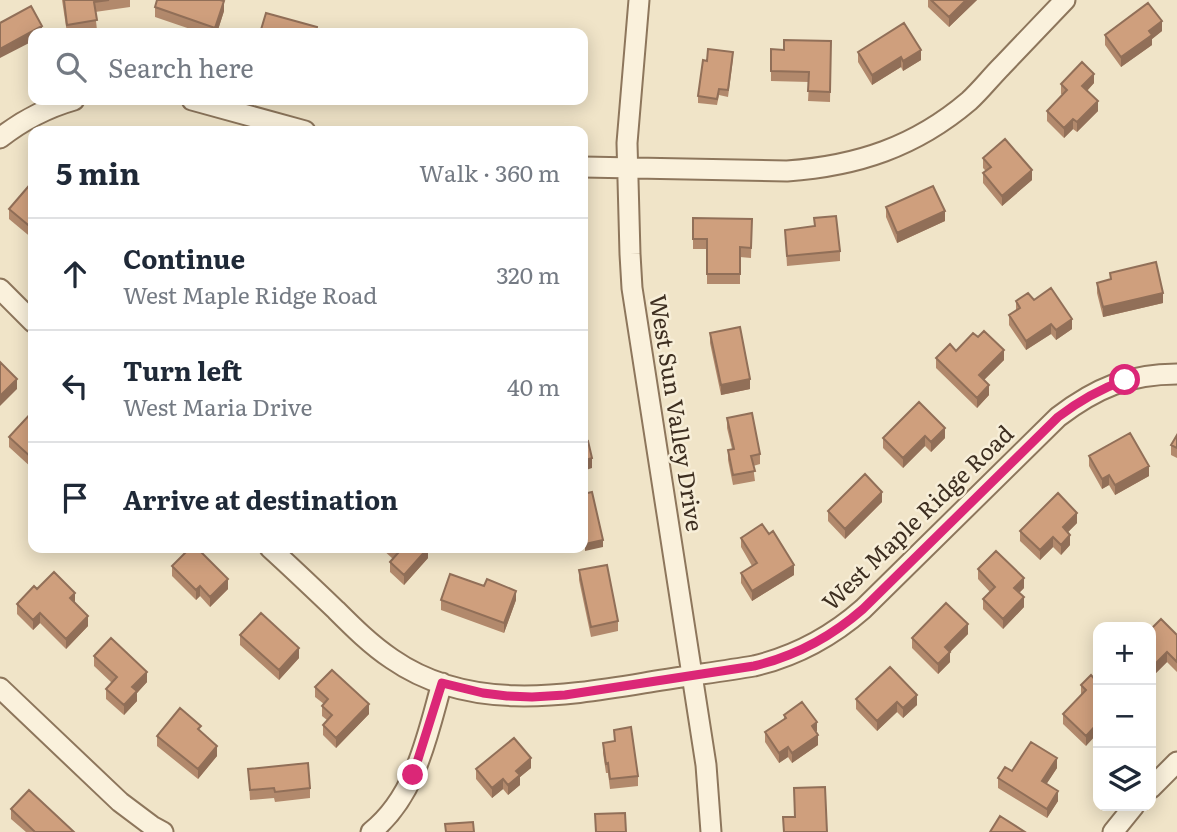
<!DOCTYPE html>
<html lang="en">
<head>
<meta charset="utf-8">
<style>
	:root { --surface:#fff; --page:#f2f2f3; --text:#1f2937; --muted:#747a83; --line:#e0e1e3 }
	body { margin:0; font-family:Literata,serif; background:var(--page); color:var(--text) }
	.controls { position:absolute; right:21px; bottom:21px; display:grid; overflow:hidden; border-radius:14px; box-shadow:0 4px 18px #0003 }
	.controls button { width:63px; height:63px; display:grid; place-items:center; padding:0; border:0; border-bottom:2px solid var(--line); background:var(--surface); color:var(--text); font:35px sans-serif }
	.stop { position:absolute; width:21px; height:21px; margin:-16px; border:5px solid #db2777; border-radius:50%; background:#fff }
	.stop.end { background:#db2777; border-color:#fff; box-shadow:0 2px 7px #0008 }
	.list { margin:0; padding:0; list-style:none }
	h2 { display:flex; justify-content:space-between; align-items:center; height:91px; margin:0; padding:0 28px; font-size:30px }
	h2 small { font-size:23px; font-weight:400; color:var(--muted) }
	.list li { display:grid; grid-template-columns:46px 1fr auto; gap:21px; align-items:center; box-sizing:border-box; height:112px; padding:0 28px; border-top:2px solid var(--line) }
	.list b { display:block; font-size:26px; white-space:nowrap }
	.list p { margin:0; font-size:23px; white-space:nowrap; color:var(--muted) }
	.list em { font-size:23px; font-style:normal; color:var(--muted) }
	.icon { flex:none; width:38px; height:38px; fill:none; stroke:currentColor; stroke-width:2; stroke-linecap:round; stroke-linejoin:round }
	.map { position:relative; flex:none; width:1177px; height:832px; overflow:hidden }
	.search { position:absolute; background:var(--surface); box-shadow:0 4px 18px #0003; left:28px; top:28px; width:560px; height:77px; display:flex; align-items:center; gap:18px; box-sizing:border-box; padding:0 24px; border-radius:14px; color:var(--muted); font-size:26px }
	.panel { position:absolute; background:var(--surface); box-shadow:0 4px 18px #0003; left:28px; top:126px; width:560px; height:427px; border-radius:14px }
	.map>svg:first-child { display:block }
	.lines { fill:none; stroke-linecap:round; stroke-linejoin:round }
	.minor-casing { stroke:#8d765c; stroke-width:23 }
	.minor { stroke:#faf1dc; stroke-width:19 }
	.wall { fill:#b2896c }
	.shaded-wall { fill:#916f58 }
	.building { fill:#cf9f7d; stroke:#916f58; stroke-width:2 }
	.route { stroke:#db2777; stroke-width:9 }
	.labels { text-anchor:middle; stroke-width:5; stroke-linejoin:round; paint-order:stroke }
	.street-label { font-size:23px; fill:#3d2e20; stroke:#f7eed8 }
</style>
</head>
<body>
<div class="map">
<svg width="1177" height="832" viewBox="0 0 1177 832">
	<rect width="100%" height="100%" fill="#f0e4c8"/>
	<g class="lines">
		<!-- minor casing -->
		<g class="minor-casing">
			<path id="minor" d="M639 0 627 143 630 254 632 288 706 765 711 832
				M192 100 305 131
				M0 138C23 120 46 108 74 100
				M583 167 787 171C857 166 915 147 969 101 981 90 991 77 1002 66 1023 44 1044 22 1065 0
				M0 289 33 322
				M270 548C292 568 314 589 336 610 353 627 371 645 392 659 467 711 559 697 644 683 680 677 717 672 754 666 796 656 831 637 863 609L1058 417C1096 388 1129 374 1177 374
				M0 688 120 802 152 826 163 832
				M1151 788 1177 762
				M371 832C416 796 427 736 442 683
				M1113 832 1134 806"/>
		</g>
		<!-- minor -->
		<use href="#minor" class="minor"/>
	</g>
	<!-- wall -->
	<path class="wall" d="M62 0H130V7L95 12 97 30 78 33H67Z
		M928 0H977L949 27 928 7Z
		M155 7 224 11 217 33H202L155 17Z
		M1162 31 1152 39V45L1121 67 1105 45V35Z
		M831 41 830 102 808 101 809 82 771 81V49L784 50Z
		M858 52 921 60 903 71 901 67 872 85 858 62Z
		M733 59 728 97 719 95 717 105 698 103V96L707 61Z
		M1094 83 1087 91 1098 111 1077 132 1073 129 1064 138 1047 121V111L1063 95 1061 94V84Z
		M530 100H570V101L530 103Z
		M983 158 1032 180 1002 206 983 183V173L986 171 983 168Z
		M33 181V239L9 219V209Z
		M886 207 945 221 897 243 886 217Z
		M693 218 752 219 751 258 740 257V284H707V249H693Z
		M814 218 840 251V261L787 266 785 230 814 227Z
		M1110 273 1163 303 1103 317 1097 293V283L1110 280Z
		M1034 300 1072 329 1056 340 1051 334 1026 350 1009 325V315L1016 311V301Z
		M710 333 750 389 721 395 710 343Z
		M956 351 1004 360 984 380 989 395 977 408 936 368V358Z
		M919 402 945 438 931 452 925 446 903 468 883 448V438Z
		M33 411V469L9 447V437Z
		M727 418 760 454V464L753 466 755 481 733 485 728 460V450L732 449 727 428Z
		M1177 435V458L1171 455V445Z
		M1089 456 1149 476 1115 495 1109 485 1102 489 1089 466Z
		M882 502 845 539 828 521V511Z
		M1077 523 1068 532 1070 545 1061 555 1053 547 1040 560 1020 541V531Z
		M769 534 794 575 752 601 741 583V573L752 566 741 547V538Z
		M381 548H427L428 558 404 585 390 572V562L393 559Z
		M172 566 228 589 210 607 200 596 196 600 172 576Z
		M978 569 1024 588 1019 593 1024 607 1003 629 983 609V599L990 592 978 579Z
		M579 570 618 621V631L591 637 579 580Z
		M37 589 75 603 88 626 66 649 40 623 33 630 17 614V604Z
		M441 600H516L504 633 441 610Z
		M1151 629 1177 635V672L1167 662 1151 678Z
		M968 634 950 652V662L938 674 912 648V638Z
		M240 635 299 658 279 680 240 645Z
		M94 656 147 682 137 693V701L124 715 106 699V689L112 683 94 666Z
		M890 667 917 705 903 718 897 712 877 731 856 709V699Z
		M1091 675 1086 746 1063 724V714L1081 695V685Z
		M315 687 369 714 336 748 323 735V725L327 720 322 716V706L324 704 315 697Z
		M784 715 816 732 818 745 792 763 788 757 779 763 765 742V732L784 719Z
		M614 730 638 776V786L610 789 608 773H606L603 753V743L614 741Z
		M157 736 217 756 198 779 157 746Z
		M531 768 520 777V785L508 795 503 789 492 798 476 779V769Z
		M1057 768 1046 784 1058 801 1047 818 998 788V778L1012 771Z
		M248 769 310 788V798L275 802 274 798 250 800Z
		M11 809 74 832H26L11 819Z"/>
	<!-- shaded-wall -->
	<path class="shaded-wall" d="M966 0H977L949 27V17Z
		M224 1V11L217 33H215V28Z
		M1162 21V31L1152 39V45L1121 67V57L1149 31Z
		M42 26V33H33V41L0 58V49Z
		M921 50V60L903 71V61Z
		M901 57V67L872 85V75Z
		M1094 74V83L1082 96V86Z
		M1098 101V111L1077 132V122Z
		M1073 119V129L1064 138V128Z
		M1032 170V180L1002 206V196Z
		M945 211V221L897 243V233Z
		M1163 293V303L1103 317V307Z
		M1072 319V329L1056 340V330Z
		M1051 324V334L1026 350V341Z
		M1004 350V360L979 385V375Z
		M17 379V389L0 406V396Z
		M750 379V389L721 395V385Z
		M989 385V395L977 408V398Z
		M945 428V438L931 452V442Z
		M925 436V446L903 468V458Z
		M592 458V468L583 471V461Z
		M1149 466V476L1115 495V485Z
		M1109 475V485L1102 489V479Z
		M882 492V502L845 539V529Z
		M1077 513V523L1063 537V527Z
		M1070 535V545L1061 555V545Z
		M1053 537V547L1040 560V550Z
		M603 540V547L585 551V544Z
		M428 548V558L404 585V575Z
		M794 565V575L752 601V591Z
		M1024 578V588L1014 598V588Z
		M228 579V589L210 607V597Z
		M200 586V596L196 600V590Z
		M516 591V600L504 633V623Z
		M75 593V603L70 598Z
		M1024 597V607L1003 629V619Z
		M40 613V623L33 630V620Z
		M88 616V626L66 649V639Z
		M968 624V634L950 652V662L938 674V664L945 647Z
		M299 648V658L279 680V670Z
		M1167 652V662L1151 678V668Z
		M147 672V682L137 693V701L124 715V705L132 687Z
		M917 695V705L903 718V708Z
		M897 702V712L877 731V721Z
		M369 704V714L336 748V738Z
		M817 722V732L812 726Z
		M1098 723V733L1086 746V736Z
		M818 735V745L792 763V753Z
		M217 746V756L198 779V769Z
		M788 747V757L779 763V753Z
		M531 758V768L520 777V785L508 795V785L516 771Z
		M1057 758V768L1042 791V781Z
		M503 779V789L492 798V788Z
		M1058 791V801L1047 818V809Z"/>
	<!-- building -->
	<path class="building" d="M64 0H109L94 2 97 20 67 25Z
		M157 0H220L224 1 215 28 155 7Z
		M931 0H966L949 17Z
		M1148 3 1162 21 1149 31 1152 35 1121 57 1105 35Z
		M31 6 42 26 0 49V23Z
		M266 13 317 27 316 33H260Z
		M904 23 921 50 903 61 901 57 872 75 858 52Z
		M563 30V33H527V31Z
		M784 40 831 41 830 92 808 91 809 72 771 71V49L784 50Z
		M708 49 733 52 728 90 719 89 717 99 698 96 703 60 707 61Z
		M1082 62 1094 74 1082 86 1098 101 1077 122 1073 119 1064 128 1047 111 1067 90 1061 84Z
		M1005 139 1032 170 1002 196 983 173 991 167 983 158Z
		M33 181V229L9 209Z
		M933 186 945 211 897 233 886 207Z
		M836 216 840 251 787 256 785 230 815 226 814 218Z
		M693 218 752 219 751 248 740 247V274H707V239H693Z
		M1156 262 1163 293 1103 307 1097 283 1111 279 1110 273Z
		M1051 288 1072 319 1056 330 1051 324 1026 341 1009 315 1020 308 1016 301 1028 293 1034 300Z
		M740 327 750 379 721 385 710 333Z
		M984 331 1004 350 979 375 989 385 977 398 936 358 950 344 956 351 973 333 978 337Z
		M0 362 17 379 0 396Z
		M919 402 945 428 931 442 925 436 903 458 883 438Z
		M33 411V459L9 437Z
		M752 413 760 454 751 456 755 471 733 475 728 450 734 449 727 418Z
		M1130 433 1149 466 1115 485 1109 475 1102 479 1089 456Z
		M1177 435V448L1171 445Z
		M588 441 592 458 583 461V442Z
		M865 474 882 492 845 529 828 511Z
		M592 492 603 540 585 544 583 534V494Z
		M1058 493 1077 513 1063 527 1070 535 1061 545 1053 537 1040 550 1020 531Z
		M762 524 769 534 773 531 794 565 752 591 741 573 757 563 741 538Z
		M190 548H197L228 579 210 597 200 586 196 590 172 566Z
		M392 548H428L404 575 390 562 398 553Z
		M996 551 1024 578 1014 588 1024 597 1003 619 983 599 995 587 978 569Z
		M607 565 618 621 591 627 579 570Z
		M54 572 75 593 70 598 88 616 66 639 40 613 33 620 17 604 34 586 37 589Z
		M450 574 484 586 487 579 516 591 504 623 441 600Z
		M946 603 968 624 945 647 950 652 938 664 912 638Z
		M261 613 299 648 279 670 240 635Z
		M1161 619 1177 635V662L1167 652 1151 668V629Z
		M111 638 147 672 132 687 137 691 124 705 106 689 117 677 94 656Z
		M890 667 917 695 903 708 897 702 877 721 856 699Z
		M332 670 369 704 336 738 323 725 332 715 322 706 328 699 315 687Z
		M1091 675 1098 683V723L1086 736 1063 714 1086 690 1081 685Z
		M802 702 817 722 812 726 818 735 792 753 788 747 779 753 765 732 786 718 784 715Z
		M180 708 201 726 198 729 217 746 198 769 157 736Z
		M631 727 638 776 610 779 608 763 606 764 603 743 615 741 614 730Z
		M514 738 531 758 516 771 520 775 508 785 503 779 492 788 476 769Z
		M1031 742 1057 758 1042 781 1058 791 1047 809 998 778 1005 767 1012 771Z
		M308 763 310 788 275 792 274 788 250 790 248 769Z
		M825 787 827 832H784L783 817H795L794 788Z
		M29 790 74 832H35L11 809Z
		M625 813 626 832H596L595 814Z
		M1000 816 1025 832H990Z
		M473 822 474 832H446L445 824Z"/>
	<g class="lines">
		<!-- route -->
		<path class="route" d="M413 775 442 683 483 693 507 696 532 697 565 695 754 666C796 656 831 637 863 609L1058 417C1079 401 1100 389 1125 380"/>
	</g>
	<g class="labels">
		<!-- street labels -->
		<g class="street-label">
			<text transform="translate(676 413) rotate(81)" y="8">West Sun Valley Drive</text>
			<text transform="translate(918 518) rotate(-44)" y="8">West Maple Ridge Road</text>
		</g>
	</g>
</svg>
<div class="controls">
<button>+</button>
<button>−</button>
<button><svg class="icon" aria-label="layers" viewBox="0 0 24 24"><path d="M12 4l9 5-9 5-9-5zM3 14l9 5 9-5"/></svg></button>
</div>
<div class="stop" style="left:1125px;top:380px"></div>
<div class="stop end" style="left:413px;top:775px"></div>
<div class="search"><svg class="icon" aria-label="search" viewBox="0 0 24 24"><circle cx="10" cy="10" r="6"/><path d="M15 15l6 6"/></svg>Search here</div>
<section class="panel">
<h2>5 min<small>Walk · 360 m</small></h2>
<ul class="list">
<li><svg class="icon" aria-label="ahead" viewBox="0 0 24 24"><path d="M12 20V5M6 11l6-6 6 6"/></svg><div><b>Continue</b><p>West Maple Ridge Road</p></div><em>320 m</em></li>
<li><svg class="icon" aria-label="left" viewBox="0 0 24 24"><path d="M17 20v-9H6M10 6l-5 5 5 5"/></svg><div><b>Turn left</b><p>West Maria Drive</p></div><em>40 m</em></li>
<li><svg class="icon" aria-label="arrive" viewBox="0 0 24 24"><path d="M6 21V4h12l-3 4 3 4H6"/></svg><div><b>Arrive at destination</b></div></li>
</ul>
</section>
</div>
</body>
</html>
